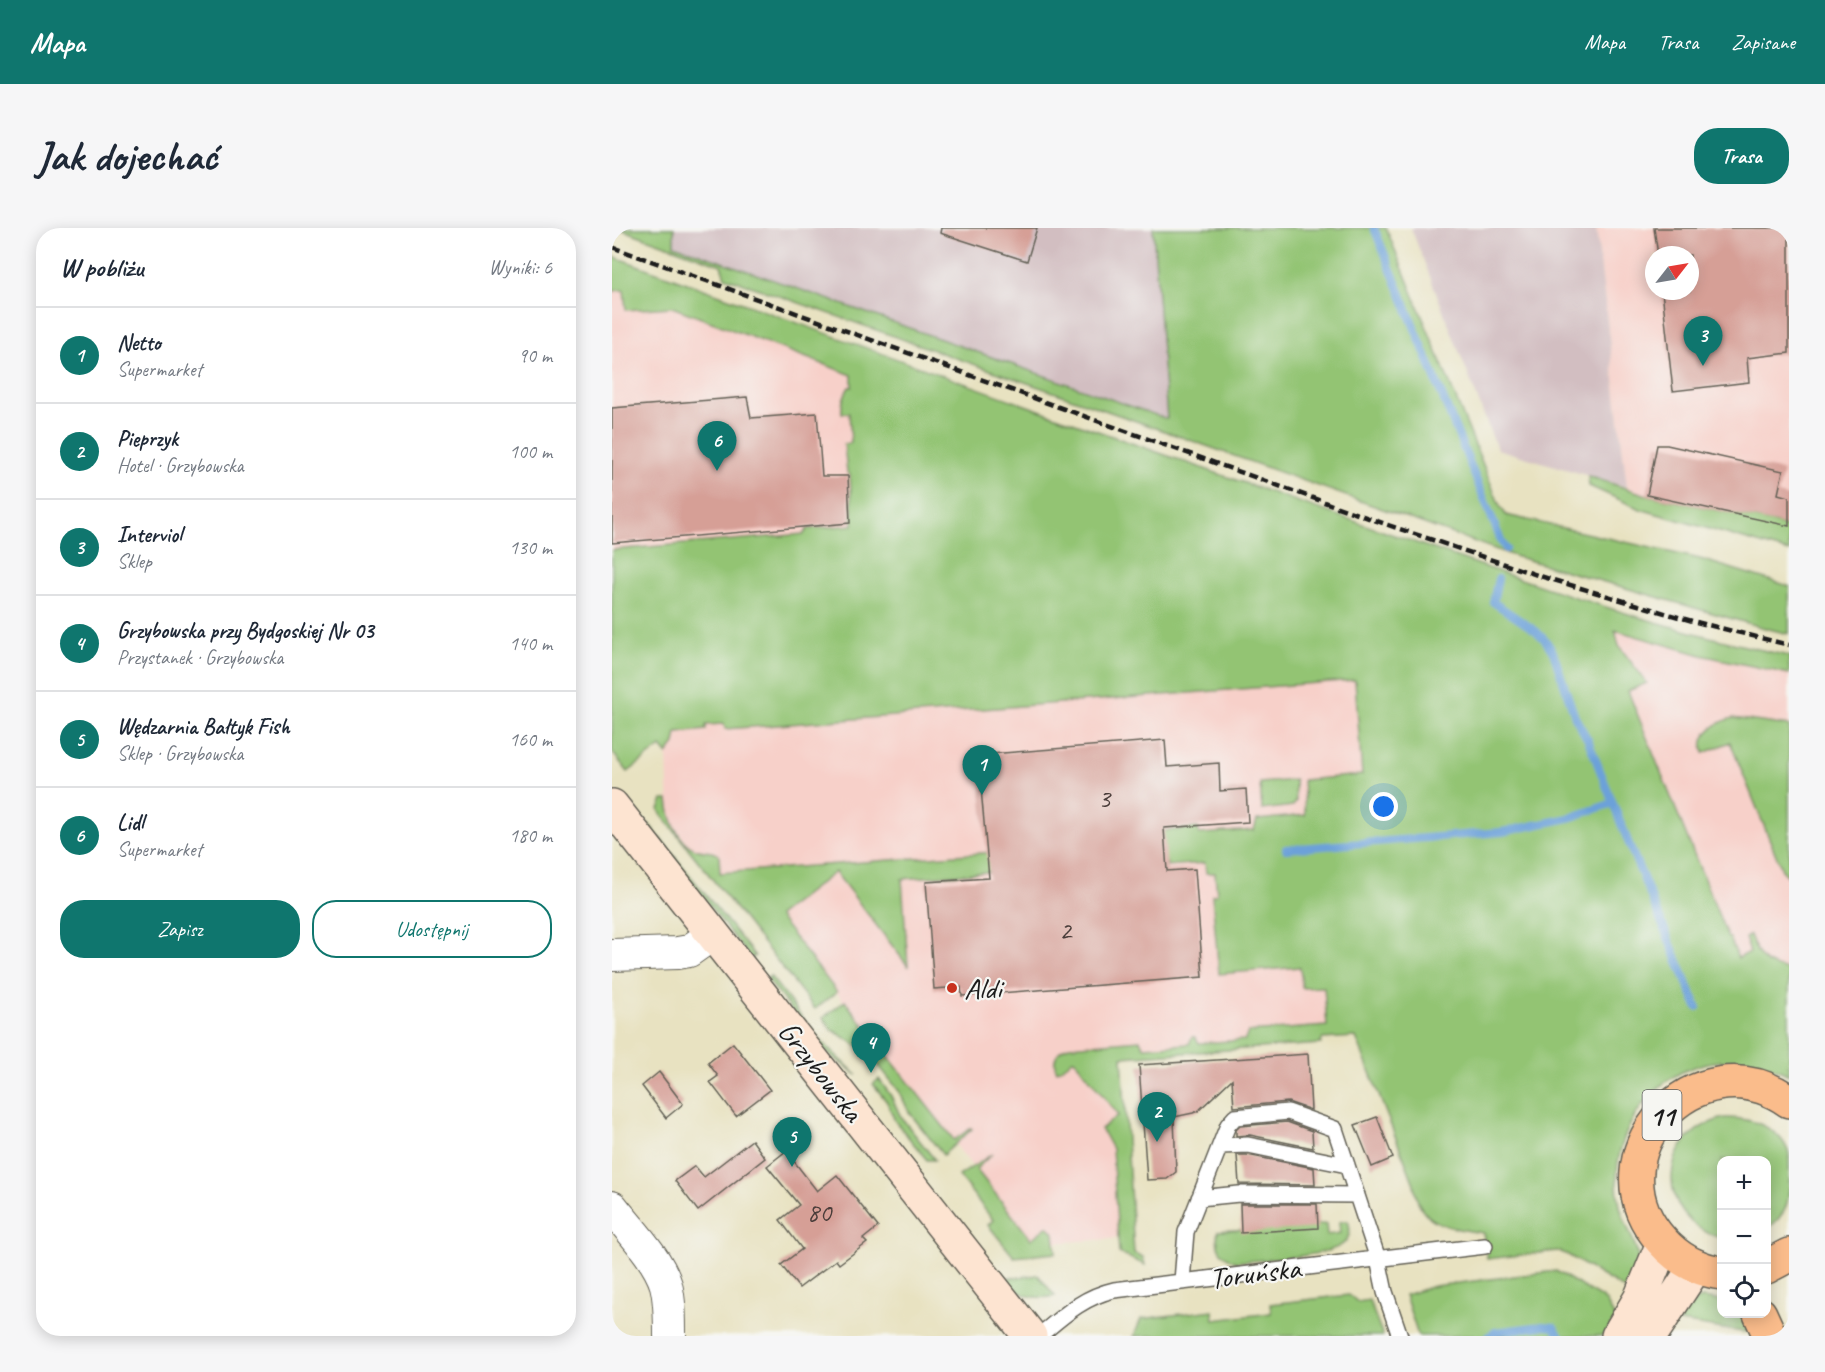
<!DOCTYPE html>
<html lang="pl">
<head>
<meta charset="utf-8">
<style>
	:root { --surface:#fff; --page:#f6f6f7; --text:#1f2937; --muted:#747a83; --line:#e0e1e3; --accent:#0f766e }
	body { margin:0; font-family:Caveat,sans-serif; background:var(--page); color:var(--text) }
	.controls { position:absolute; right:18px; bottom:18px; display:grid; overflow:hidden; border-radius:12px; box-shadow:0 3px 15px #0003 }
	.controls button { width:54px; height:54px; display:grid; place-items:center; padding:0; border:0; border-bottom:2px solid var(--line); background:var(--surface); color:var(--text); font:30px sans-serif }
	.compass { position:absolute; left:1033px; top:18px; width:54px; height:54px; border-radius:50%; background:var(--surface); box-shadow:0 3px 15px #0003; rotate:59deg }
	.you { position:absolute; left:772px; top:579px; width:21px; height:21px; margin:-15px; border:4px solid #fff; border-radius:50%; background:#1a73e8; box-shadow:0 0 0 9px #1a73e833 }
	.badge { display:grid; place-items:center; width:39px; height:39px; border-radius:50%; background:var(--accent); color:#fff; font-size:20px; font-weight:700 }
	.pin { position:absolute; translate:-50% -50px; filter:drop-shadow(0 2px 3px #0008) }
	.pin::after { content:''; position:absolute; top:32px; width:21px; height:18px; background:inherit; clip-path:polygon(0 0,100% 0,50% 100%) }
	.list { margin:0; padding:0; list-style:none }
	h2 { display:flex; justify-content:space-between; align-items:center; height:78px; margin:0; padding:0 24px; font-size:26px }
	h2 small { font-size:20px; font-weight:400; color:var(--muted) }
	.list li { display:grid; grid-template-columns:39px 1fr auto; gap:18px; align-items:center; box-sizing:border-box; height:96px; padding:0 24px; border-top:2px solid var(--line) }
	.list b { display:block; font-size:22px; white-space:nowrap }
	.list p { margin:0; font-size:20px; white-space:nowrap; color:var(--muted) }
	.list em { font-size:20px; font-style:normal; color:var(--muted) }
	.actions { display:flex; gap:12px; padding:18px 24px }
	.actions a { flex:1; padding:14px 0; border:2px solid var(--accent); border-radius:24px; text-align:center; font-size:21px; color:var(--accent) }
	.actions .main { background:var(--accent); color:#fff }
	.icon { flex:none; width:33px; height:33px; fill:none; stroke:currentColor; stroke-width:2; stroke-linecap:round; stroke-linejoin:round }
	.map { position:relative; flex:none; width:1177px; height:1108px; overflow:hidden; border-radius:24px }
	header { display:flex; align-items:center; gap:36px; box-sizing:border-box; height:84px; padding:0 30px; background:var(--accent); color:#fff }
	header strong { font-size:28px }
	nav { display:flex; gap:33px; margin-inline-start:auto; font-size:21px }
	.intro { display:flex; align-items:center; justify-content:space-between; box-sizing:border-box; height:144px; padding:0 36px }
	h1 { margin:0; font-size:42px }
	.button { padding:15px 27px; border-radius:24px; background:var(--accent); color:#fff; font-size:21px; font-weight:700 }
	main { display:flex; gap:36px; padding:0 36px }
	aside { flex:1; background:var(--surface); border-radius:24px; box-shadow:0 3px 15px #0003 }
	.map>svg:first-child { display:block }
	.built { fill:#f7d0c9; fill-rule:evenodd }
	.industrial { fill:#d2bec1 }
	.green { fill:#93c473; stroke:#587048; stroke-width:1.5 }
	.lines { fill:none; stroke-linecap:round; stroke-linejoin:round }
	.stream { stroke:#6ca1d9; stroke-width:8 }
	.building { fill:#d69f96 }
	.lane-casing { stroke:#636156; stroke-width:18 }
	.street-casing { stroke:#636156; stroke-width:34 }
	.secondary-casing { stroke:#636156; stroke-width:36 }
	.primary-casing { stroke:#636156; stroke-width:36 }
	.lane { stroke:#fff; stroke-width:15 }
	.street { stroke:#fff; stroke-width:32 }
	.secondary { stroke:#fde4d1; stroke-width:33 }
	.primary { stroke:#fabc8b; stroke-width:33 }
	.rail { stroke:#1c1c1c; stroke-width:4.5; stroke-dasharray:9 4.5; stroke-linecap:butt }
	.poi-dot { fill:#c8321e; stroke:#f6f6f2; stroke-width:2 }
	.labels { text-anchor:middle; stroke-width:4.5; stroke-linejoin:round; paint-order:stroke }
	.number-label { font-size:27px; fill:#4a3d3a }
	.shield { fill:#f6f6f2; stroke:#5d5d5c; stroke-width:1.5 }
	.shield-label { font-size:28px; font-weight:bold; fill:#1c1c1c }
	.poi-label { font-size:30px; fill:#1c1c1c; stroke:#f6f6f2; text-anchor:start }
	.street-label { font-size:30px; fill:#1c1c1c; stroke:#f6f6f2 }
</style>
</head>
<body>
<header>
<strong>Mapa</strong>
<nav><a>Mapa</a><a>Trasa</a><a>Zapisane</a></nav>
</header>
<div class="intro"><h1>Jak dojechać</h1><a class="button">Trasa</a></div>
<main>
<aside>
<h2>W pobliżu<small>Wyniki: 6</small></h2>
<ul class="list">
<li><span class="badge">1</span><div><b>Netto</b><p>Supermarket</p></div><em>90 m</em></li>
<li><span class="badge">2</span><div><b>Pieprzyk</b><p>Hotel · Grzybowska</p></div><em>100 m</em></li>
<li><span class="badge">3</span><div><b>Interviol</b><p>Sklep</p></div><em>130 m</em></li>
<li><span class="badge">4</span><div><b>Grzybowska przy Bydgoskiej Nr 03</b><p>Przystanek · Grzybowska</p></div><em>140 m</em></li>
<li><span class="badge">5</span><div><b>Wędzarnia Bałtyk Fish</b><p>Sklep · Grzybowska</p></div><em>160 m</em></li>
<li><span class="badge">6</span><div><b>Lidl</b><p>Supermarket</p></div><em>180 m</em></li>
</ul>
<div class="actions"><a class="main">Zapisz</a><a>Udostępnij</a></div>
</aside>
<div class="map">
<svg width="1177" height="1108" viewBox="0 0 1177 1108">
	<rect width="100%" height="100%" fill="#f6f6f2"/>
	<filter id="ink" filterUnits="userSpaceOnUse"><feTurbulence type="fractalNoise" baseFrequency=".0167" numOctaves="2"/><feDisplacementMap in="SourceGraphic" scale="12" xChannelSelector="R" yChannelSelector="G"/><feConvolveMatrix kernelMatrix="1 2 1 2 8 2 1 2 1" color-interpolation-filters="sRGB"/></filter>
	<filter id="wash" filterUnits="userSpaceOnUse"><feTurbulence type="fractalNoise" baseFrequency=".008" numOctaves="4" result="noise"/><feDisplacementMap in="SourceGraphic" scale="24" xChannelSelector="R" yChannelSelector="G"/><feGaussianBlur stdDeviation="1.35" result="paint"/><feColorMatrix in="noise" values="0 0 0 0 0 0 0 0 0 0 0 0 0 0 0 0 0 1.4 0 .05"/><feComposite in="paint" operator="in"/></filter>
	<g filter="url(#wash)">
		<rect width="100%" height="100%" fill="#e8e2c1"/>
		<!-- built -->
		<path class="built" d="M984 0H1177V300L1160 294 1035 267 1015 259ZM1042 27H1078V63H1042Z
			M0 43 278 142 362 303 0 333Z
			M1003 402 1089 427 1177 446V763L1122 733 1018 476Z
			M752 444 769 609 745 809 506 823 514 1010 421 1016 224 764 108 651 102 624 83 621 75 615 60 595 57 589 55 526 59 521 64 495Z"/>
		<!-- industrial -->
		<path class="industrial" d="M62 0H541L556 191 62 17Z
			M799 0H984L1015 259 885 221Z"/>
		<!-- green -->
		<path class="green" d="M6 0H62V17L555 191 541 0H774L888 278 894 287 1088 331 1177 358V406L1149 399 902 328 558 205 113 49 109 37Z
			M0 28C245 116 489 206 736 291 881 341 1026 396 1177 428V446L1089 427 1003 402 1007 418 1035 455 1016 463 1116 710H1118L1126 730 1138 724 1133 710 1138 707C1148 732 1150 737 1177 742V847C1148 831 1110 828 1079 840 1025 862 995 921 1008 978 1013 1000 1030 1021 1026 1044 1025 1051 1022 1058 1020 1066L956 1027 945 1023 875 1031 871 1005C838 1000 805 997 802 956L744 809 710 811 709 816 510 829 522 1025 531 1029 533 1037 507 1025 500 921 489 901 506 887 462 831 445 843C439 832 445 822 457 818L528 812 532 819 577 816 580 809H583L587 815 633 812 636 804 715 798 712 759 690 760 688 739 607 746 600 667 605 666 603 645H594L593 635 555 638V635L525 638 524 632 290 651 296 738 223 644 166 688 225 764 203 781 49 586 47 581 51 572H56C58 591 65 613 83 621 91 624 100 622 107 627L108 645 409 622 408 614 586 600 587 606 642 602 645 592 693 587 691 552 750 547 743 452 113 501 112 496 94 497V502L65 505 63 516 55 526 49 519 16 544 0 524V322L192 306 195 301 241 297 238 247 235 244 232 216 239 215 237 185H230C229 175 232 167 237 159H240V147L60 79 14 82 12 62 0 63Z
			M976 248 1035 267 1160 294 1177 300V324L1028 281 977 258Z
			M1121 490 1177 498V649L1170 642 1118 514 1092 525C1085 506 1105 494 1121 490Z
			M683 552 684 574 681 578 650 582 648 555Z
			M36 595 143 728 139 731 38 602Z
			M158 748 208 812 245 847 210 821 155 751Z
			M233 773 342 912 359 900 360 901 331 927 297 884 287 863 257 825 219 801 211 790Z
			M267 851 279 868 289 889 323 932H315L283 893 275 874 261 856Z
			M1113 890C1137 889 1169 899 1177 926 1177 934 1177 945 1177 954 1177 976 1174 987 1155 1001L1154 932H1110L1109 1010C1042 991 1044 905 1113 890Z
			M380 926 364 941 419 1011 436 998 442 1005 444 1025 402 1029 376 997 381 992 347 948Z
			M736 993C739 1001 738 1009 732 1015 718 1029 646 1032 624 1034 608 1028 603 1019 606 1003L714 996 715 1007 728 1005 727 994Z
			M944 1043 993 1072 1004 1091 991 1108H806L793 1067 822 1058Z
			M426 1047 443 1068C421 1073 405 1066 389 1051Z
			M737 1067 746 1074 757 1072 771 1108H522L529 1091 601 1082 602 1092 659 1085 658 1076Z
			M1090 1070 1109 1073 1110 1086H1129L1138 1102 1132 1104 1067 1094 1076 1076Z"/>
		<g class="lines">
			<!-- stream -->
			<path class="stream" d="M762 0 890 315 894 321
				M886 351 881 374 924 403 934 413 941 424 963 489 976 512 1019 621 1085 779
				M674 621 890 604 957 590 1001 575
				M877 1108 883 1104 930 1098 942 1099 948 1108"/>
		</g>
		<g id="blocks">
			<!-- building -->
			<path class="building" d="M329 0H425L415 33 328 5Z
				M1042 0H1177V125L1135 130 1137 154 1061 163 1050 63H1078V27H1046Z
				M135 169 139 190 205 185 210 248H236L238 295 0 315V180Z
				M1045 217H1055L1171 243 1166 266 1177 269V298L1035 267Z
				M553 512 555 539 607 535 608 563 634 561 636 594 552 600 555 643 583 641 591 749 350 768 349 759 322 761 314 654 377 650 366 527Z
				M121 815 158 862 124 888 98 854 106 848 96 835Z
				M696 826 699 882 676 874 622 879 620 851 586 883 581 885 562 889 564 944 555 951 535 952 527 837Z
				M47 844 71 876 54 890 30 858Z
				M765 889 781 930 760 939 743 897Z
				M675 894 700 903 701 920 638 907 624 908V902L628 898Z
				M140 912 153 930 86 983 63 953 83 938 92 949Z
				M174 923 205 963 225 947 266 999 251 1011 255 1015 227 1036 224 1032 187 1060 169 1037 190 1021 168 992 187 977 155 938Z
				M625 927H635L702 940 703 957 627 956Z
				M628 976H705L706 1000 629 1005Z"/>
		</g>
	</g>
	<g filter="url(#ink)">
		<use href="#blocks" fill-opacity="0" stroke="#636156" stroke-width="1.5"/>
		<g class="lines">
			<!-- lane casing -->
			<g class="lane-casing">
				<path id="lane" d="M608 918 636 917 735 937
					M587 970 627 966 745 967
					M570 1053 574 1004 616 897 623 889 676 884 723 901 766 1031 773 1064 788 1108
					M427 1108C451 1088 471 1069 502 1062L873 1018"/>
			</g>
			<!-- street casing -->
			<g class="street-casing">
				<path id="street" d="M0 727 66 725 77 723 101 706
					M0 979C17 1001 46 1030 54 1057 58 1073 58 1091 58 1108"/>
			</g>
			<!-- secondary casing -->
			<g class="secondary-casing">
				<path id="secondary" d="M0 578 418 1108
					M1006 1108 1028 1071 1051 1015
					M1038 1108 1084 1038"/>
			</g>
			<!-- primary casing -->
			<g class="primary-casing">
				<path id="primary" d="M1154 1039 1177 1027
					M1110 1045C1086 1042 1066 1031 1050 1013 974 930 1084 808 1177 873
					M1148 1086 1158 1108"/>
			</g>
			<!-- lane -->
			<use href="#lane" class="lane"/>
			<!-- street -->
			<use href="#street" class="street"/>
			<!-- secondary -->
			<use href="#secondary" class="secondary"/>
			<!-- primary -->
			<use href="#primary" class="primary"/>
			<!-- rail -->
			<path class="rail" d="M0 19 776 297 928 348 1080 393 1177 417"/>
		</g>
	</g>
	<!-- markers -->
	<circle class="poi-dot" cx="340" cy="760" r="6"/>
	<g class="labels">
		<!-- number labels -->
		<g class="number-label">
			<text x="492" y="579">3</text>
			<text x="453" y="711">2</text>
			<text x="207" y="993">80</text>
		</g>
		<!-- shield labels -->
		<rect class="shield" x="1030.5" y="862" width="39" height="50" rx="4.5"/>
		<g class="shield-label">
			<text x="1050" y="897">11</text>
		</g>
		<!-- poi labels -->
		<g class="poi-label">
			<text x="352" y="770">Aldi</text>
		</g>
		<!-- street labels -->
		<g class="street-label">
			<text transform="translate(209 843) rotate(52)" y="10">Grzybowska</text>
			<text transform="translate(643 1045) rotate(-7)" y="10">Toruńska</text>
		</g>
	</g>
</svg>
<div class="controls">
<button>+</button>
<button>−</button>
<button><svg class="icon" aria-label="locate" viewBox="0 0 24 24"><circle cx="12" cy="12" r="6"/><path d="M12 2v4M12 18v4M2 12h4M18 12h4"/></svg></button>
</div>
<svg class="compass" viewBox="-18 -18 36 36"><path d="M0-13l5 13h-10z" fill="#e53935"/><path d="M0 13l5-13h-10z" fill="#747a83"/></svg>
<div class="you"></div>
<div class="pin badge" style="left:370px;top:567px">1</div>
<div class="pin badge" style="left:545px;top:914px">2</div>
<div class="pin badge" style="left:1091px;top:138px">3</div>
<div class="pin badge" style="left:259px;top:845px">4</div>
<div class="pin badge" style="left:180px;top:939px">5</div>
<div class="pin badge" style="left:105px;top:243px">6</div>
</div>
</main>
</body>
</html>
